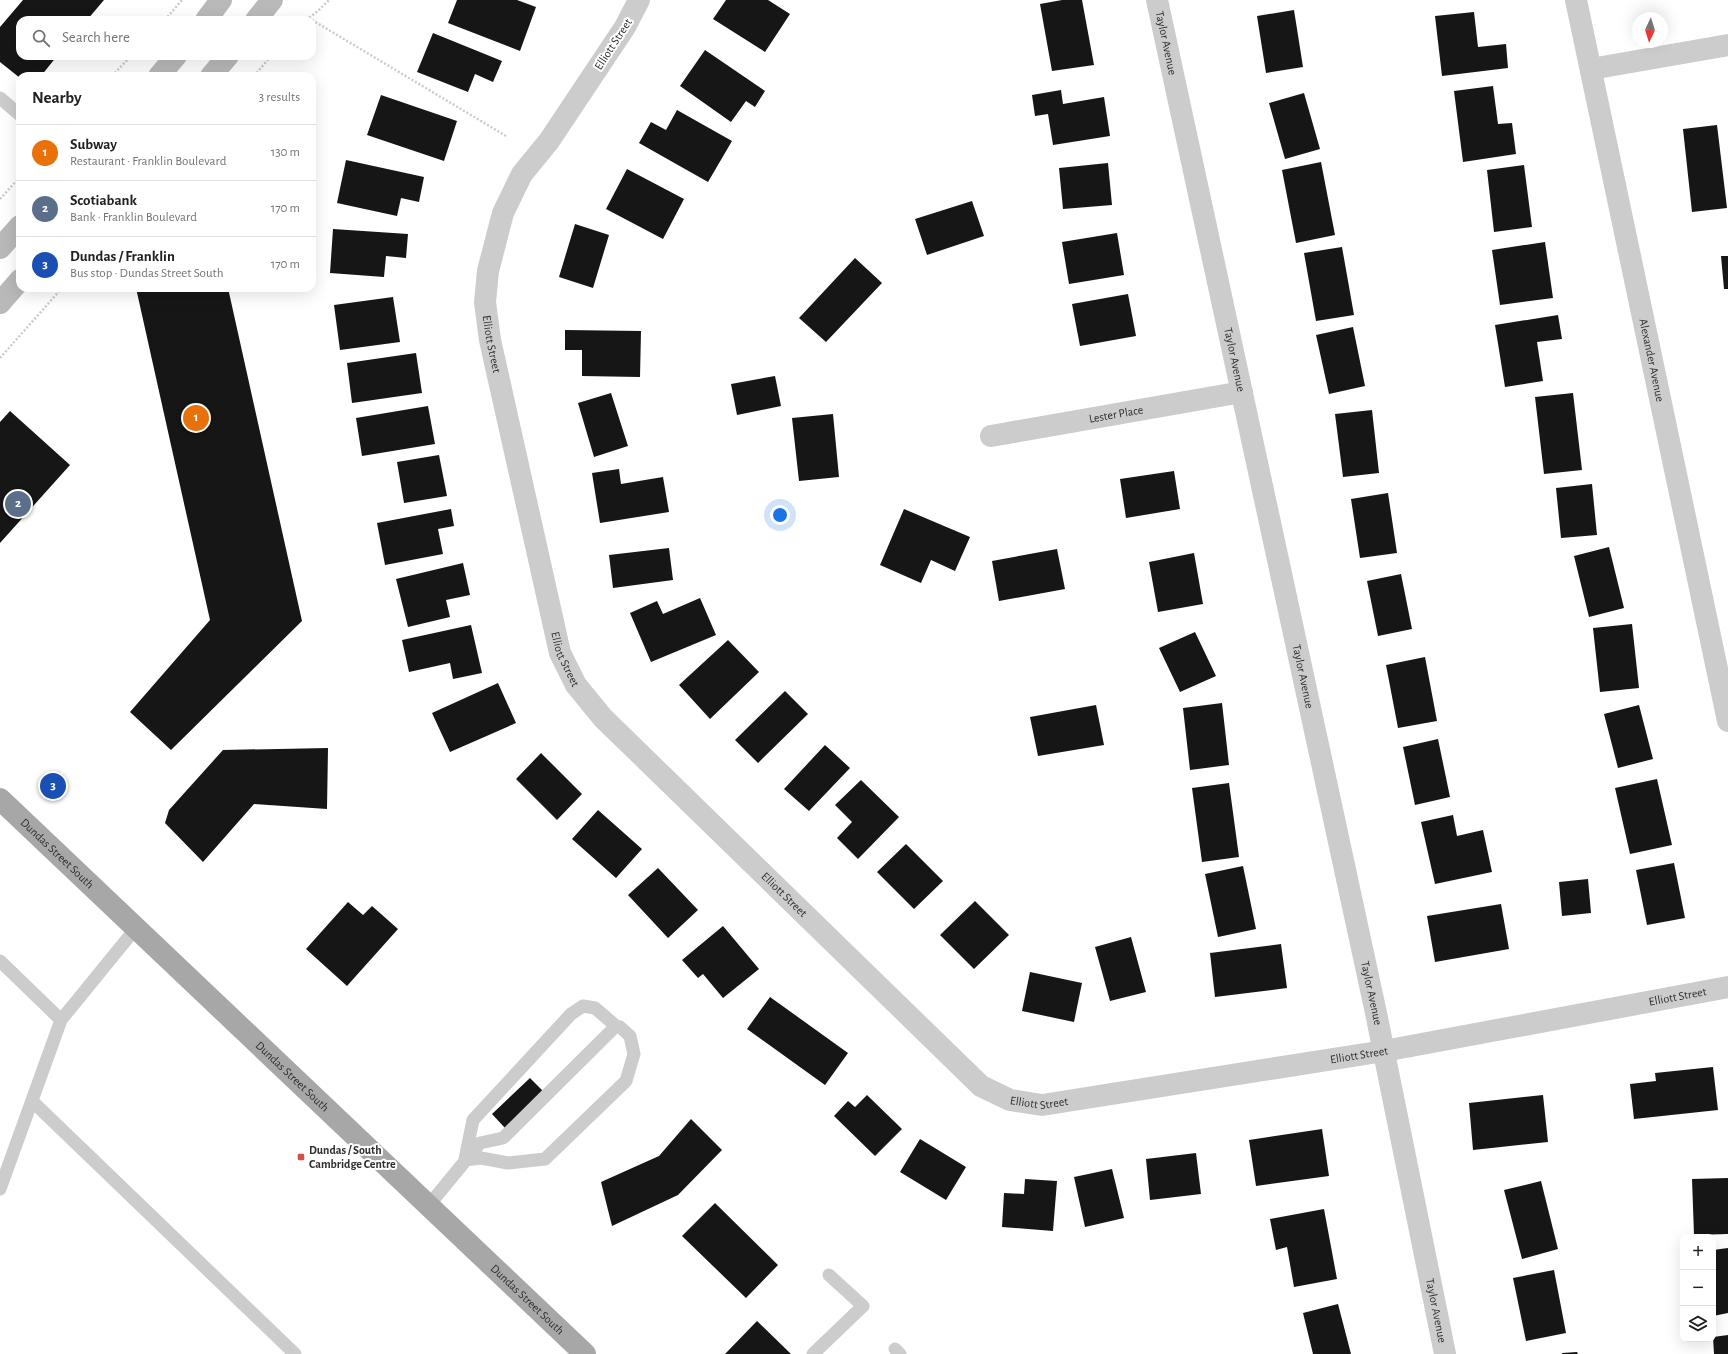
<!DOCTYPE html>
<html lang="en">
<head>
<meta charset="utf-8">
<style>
	:root { --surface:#fff; --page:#f2f2f2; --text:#202124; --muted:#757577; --line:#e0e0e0; --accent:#d55143 }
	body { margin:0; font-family:"Alegreya Sans",sans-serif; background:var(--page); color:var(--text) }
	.controls { position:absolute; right:12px; bottom:12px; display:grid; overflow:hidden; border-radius:8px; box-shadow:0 4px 16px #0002 }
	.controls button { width:36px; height:36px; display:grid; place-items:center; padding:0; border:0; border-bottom:1px solid var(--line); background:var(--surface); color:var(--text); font:20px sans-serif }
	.compass { position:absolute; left:1632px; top:12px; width:36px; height:36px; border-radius:50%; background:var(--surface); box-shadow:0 4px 16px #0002; rotate:184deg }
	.you { position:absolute; left:780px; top:515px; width:14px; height:14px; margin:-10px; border:3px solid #fff; border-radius:50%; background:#1a73e8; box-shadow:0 0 0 6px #1a73e833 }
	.badge { display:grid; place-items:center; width:26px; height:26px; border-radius:50%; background:var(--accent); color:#fff; font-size:13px; font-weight:700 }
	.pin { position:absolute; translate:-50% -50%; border:2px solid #fff; box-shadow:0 1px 4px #0006 }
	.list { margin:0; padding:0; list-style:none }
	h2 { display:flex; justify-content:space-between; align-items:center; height:52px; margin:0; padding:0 16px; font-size:17px }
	h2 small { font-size:13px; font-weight:400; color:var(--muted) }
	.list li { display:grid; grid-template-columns:26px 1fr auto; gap:12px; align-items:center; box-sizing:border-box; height:56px; padding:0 16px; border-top:1px solid var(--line) }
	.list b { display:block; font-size:15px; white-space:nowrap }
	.list p { margin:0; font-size:13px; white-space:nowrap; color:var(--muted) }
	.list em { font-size:13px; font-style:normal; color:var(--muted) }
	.icon { flex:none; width:22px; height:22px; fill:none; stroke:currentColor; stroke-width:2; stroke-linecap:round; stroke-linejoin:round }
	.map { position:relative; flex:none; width:1728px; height:1354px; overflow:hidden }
	.search { position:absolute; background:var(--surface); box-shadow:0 4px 16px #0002; left:16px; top:16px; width:300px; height:44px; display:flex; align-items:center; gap:10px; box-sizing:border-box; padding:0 14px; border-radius:12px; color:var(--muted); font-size:15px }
	.panel { position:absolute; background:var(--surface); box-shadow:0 4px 16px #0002; left:16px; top:72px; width:300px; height:220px; border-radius:12px }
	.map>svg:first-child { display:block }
	.building { fill:#161616 }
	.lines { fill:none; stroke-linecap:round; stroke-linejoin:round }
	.path { stroke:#ccc; stroke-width:2.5; stroke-dasharray:2 2; stroke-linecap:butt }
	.lane { stroke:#ccc; stroke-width:13 }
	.street { stroke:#ccc; stroke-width:22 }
	.secondary { stroke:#b9b9b9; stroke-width:22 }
	.primary { stroke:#a7a7a7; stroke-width:22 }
	.poi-dot { fill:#d55143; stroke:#fff; stroke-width:1.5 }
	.labels { text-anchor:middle; stroke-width:4; stroke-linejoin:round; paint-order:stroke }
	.street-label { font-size:12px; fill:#2f2f2f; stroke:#fff }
	.poi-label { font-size:12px; font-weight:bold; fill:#2f2f2f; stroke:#fff; text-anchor:start }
</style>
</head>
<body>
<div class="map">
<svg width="1728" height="1354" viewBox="0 0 1728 1354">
	<rect width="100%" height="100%" fill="#fff"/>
	<!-- building -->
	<path class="building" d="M23 0H104L87 20H20V56H57L41 76H20V78L0 62V27Z
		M457 0H517L536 7 520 51 448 23Z
		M726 0H768L790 14 765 52 713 19Z
		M1062 0H1082L1094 65 1052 71 1040 4Z
		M1294 10 1303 67 1266 73 1257 16Z
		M1474 12 1478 47 1506 44 1508 68 1442 76 1435 16Z
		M433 33 502 61 493 82 475 74 468 92 417 72Z
		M705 50 765 91 755 107 746 101 731 122 680 86Z
		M1493 86 1498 124 1512 123 1516 154 1463 162 1454 91Z
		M1061 90 1063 104 1104 97 1110 136 1053 145 1048 114 1035 116 1032 95Z
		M1304 93 1320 149 1285 159 1269 103Z
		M381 95 457 121 444 161 367 135Z
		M677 110 732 141 708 182 639 143 651 122 666 130Z
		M1717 125 1727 208 1692 212 1683 129Z
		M346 160 424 177 419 202 401 198 397 216 337 203Z
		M1321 162 1335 235 1296 243 1282 170Z
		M1108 163 1112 205 1063 209 1059 168Z
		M1524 165 1532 227 1494 232 1487 170Z
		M627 169 684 199 663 239 606 209Z
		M972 201 984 236 927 255 915 219Z
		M575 224 609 235 593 288 559 277Z
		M333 229 408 234 406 258 386 256 384 277 330 273Z
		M1117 233 1124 275 1069 284 1062 242Z
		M1545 242 1553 298 1500 305 1492 250Z
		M1342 247 1354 315 1316 321 1304 253Z
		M1721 256H1728V289H1724Z
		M855 258 882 283 826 342 799 318Z
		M136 288H228L302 621 171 750 130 712 210 620Z
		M1128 294 1136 336 1080 346 1072 304Z
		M393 297 400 342 340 350 334 305Z
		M1558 315 1562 339 1537 342 1543 381 1505 387 1495 325Z
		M1353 327 1365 386 1329 394 1316 335Z
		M565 330 641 331 640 377 582 376V350H565Z
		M416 353 422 393 352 403 347 363Z
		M775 376 781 406 737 415 731 384Z
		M611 393 628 446 594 457 578 403Z
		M1573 393 1582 470 1544 474 1535 397Z
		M428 406 435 444 362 456 356 418Z
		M1372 410 1379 473 1343 477 1335 414Z
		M10 411 70 465 0 543V422Z
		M833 414 839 477 799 481 792 418Z
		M439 455 447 496 404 503 397 462Z
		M619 469 621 484 663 477 669 512 600 523 592 473Z
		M1174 471 1180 509 1126 518 1120 479Z
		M1592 484 1597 535 1561 538 1556 488Z
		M1388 493 1397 553 1360 558 1351 499Z
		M451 509 454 526 438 529 443 554 385 565 377 523Z
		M904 509 970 537 955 571 931 560 921 583 880 565Z
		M1609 547 1624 608 1589 617 1574 556Z
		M669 548 673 580 613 588 609 555Z
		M1057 549 1065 589 999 601 992 561Z
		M1194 553 1203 604 1158 612 1149 562Z
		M463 563 470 595 446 600 450 617 408 627 396 579Z
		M1401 574 1412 629 1378 636 1367 581Z
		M700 598 716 635 651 662 630 613 657 601 663 614Z
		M1632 624 1639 688 1600 692 1593 628Z
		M471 625 482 673 453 679 450 663 409 672 402 640Z
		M1195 632 1216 676 1180 692 1159 648Z
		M728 640 759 672 710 719 679 685Z
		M1425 657 1437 721 1398 728 1386 665Z
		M498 683 516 723 450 752 432 713Z
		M785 691 808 714 758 763 735 740Z
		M1222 703 1229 765 1190 770 1183 708Z
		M1096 705 1104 745 1038 756 1030 717Z
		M1639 705 1653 759 1618 768 1604 714Z
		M1438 739 1450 797 1415 805 1403 747Z
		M825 745 850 768 809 811 784 789Z
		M328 748 327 809 254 804 203 862 165 823 169 810 223 750Z
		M541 753 582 794 557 820 516 779Z
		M1657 779 1672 845 1630 854 1615 788Z
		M861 780 899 817 858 859 837 838 852 822 835 805Z
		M1229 783 1239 857 1202 862 1192 788Z
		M598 810 642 849 616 878 572 839Z
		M1453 815 1457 836 1483 830 1492 872 1435 884 1421 822Z
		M906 844 943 881 914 909 877 872Z
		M1674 863 1685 918 1647 925 1636 870Z
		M1243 866 1256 929 1218 937 1205 874Z
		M658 868 698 910 668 938 628 895Z
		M1588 879 1591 913 1562 916 1559 882Z
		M975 901 1009 935 974 969 940 935Z
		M348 902 363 915 372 906 398 929 347 986 306 949Z
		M1501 904 1509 949 1435 962 1427 916Z
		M723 926 759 969 723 998 703 974 698 978 682 960Z
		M1131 937 1146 992 1110 1001 1095 947Z
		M1281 944 1287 988 1215 997 1210 953Z
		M1030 972 1082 983 1074 1022 1022 1011Z
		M770 997 848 1053 825 1085 747 1029Z
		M1713 1067 1718 1110 1634 1119 1630 1084 1656 1081 1655 1073Z
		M530 1078 544 1092 505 1128 492 1114Z
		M867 1095 902 1129 875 1156 834 1116 848 1101 855 1107Z
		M1543 1095 1548 1142 1473 1150 1469 1103Z
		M691 1119 722 1150 678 1195 612 1226 601 1182 659 1156Z
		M1322 1129 1329 1176 1256 1186 1249 1140Z
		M920 1139 966 1167 946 1200 900 1172Z
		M1196 1153 1201 1194 1150 1200 1146 1159Z
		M1112 1169 1124 1218 1085 1227 1074 1177Z
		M1728 1178V1234L1694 1235 1692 1179Z
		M1025 1179 1057 1181 1053 1231 1002 1227 1004 1193 1024 1194Z
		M1541 1181 1558 1249 1522 1259 1504 1190Z
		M715 1203 778 1265 746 1298 682 1236Z
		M1324 1209 1337 1279 1294 1287 1287 1247 1276 1250 1270 1219Z
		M1728 1248V1313L1713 1316V1250Z
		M1554 1270 1566 1333 1526 1341 1513 1278Z
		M1338 1304 1351 1354H1313L1303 1313Z
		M757 1321 791 1354H725Z
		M1728 1335V1354H1714L1713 1337Z
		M1577 1352 1578 1354H1562V1353Z"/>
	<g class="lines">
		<!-- path -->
		<path class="path" d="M165 20 182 0
			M306 20 318 11 329 0
			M312 20 506 136
			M112 76 131 56
			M254 76 271 56
			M0 199 20 177
			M0 358 62 288"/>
		<!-- lane -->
		<path class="lane" d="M0 98 20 115
			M0 961 61 1020
			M32 1101 295 1354
			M465 1159 473 1120 571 1014 583 1006 595 1008 616 1026
			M0 1189 61 1020 136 928
			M429 1205 480 1143 503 1138 616 1026 620 1027 630 1036 634 1054 626 1081 545 1159 508 1163 481 1158 465 1160
			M895 1349 900 1354
			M813 1354 863 1306 829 1275"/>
		<!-- street -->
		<g class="street">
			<path id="s1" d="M639 0 625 27 549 141 522 174 503 213 488 271 485 302 490 340 560 653 576 685 603 718 981 1086 1010 1100 1042 1105 1384 1051 1728 987"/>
			<path id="s2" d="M1157 0 1376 1013 1445 1354"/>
			<path id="s3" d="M1576 0 1728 721"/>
			<path d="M1591 69 1728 45"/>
			<path id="s4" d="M991 436 1242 392"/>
		</g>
		<!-- secondary -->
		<path class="secondary" d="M206 20 221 0
			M256 20 272 0
			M159 76 176 56
			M211 76 228 56
			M0 248 20 226
			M0 303 20 280"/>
		<!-- primary -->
		<path class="primary" id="s5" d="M0 799 585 1354"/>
	</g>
	<!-- markers -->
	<rect class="poi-dot" x="297" y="1153" width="8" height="8" rx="2"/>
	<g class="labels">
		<!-- street labels -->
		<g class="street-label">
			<text dy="4" stroke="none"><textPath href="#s2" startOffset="44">Taylor Avenue</textPath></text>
			<text transform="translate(613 44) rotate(-57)" y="4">Elliott Street</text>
			<text dy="4" stroke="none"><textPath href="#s1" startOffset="387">Elliott Street</textPath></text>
			<text dy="4" stroke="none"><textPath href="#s2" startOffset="368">Taylor Avenue</textPath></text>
			<text dy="4" stroke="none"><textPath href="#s3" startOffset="368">Alexander Avenue</textPath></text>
			<text dy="4" stroke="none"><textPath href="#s4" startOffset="127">Lester Place</textPath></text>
			<text dy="4" stroke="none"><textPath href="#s1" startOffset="711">Elliott Street</textPath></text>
			<text dy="4" stroke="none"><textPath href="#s2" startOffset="692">Taylor Avenue</textPath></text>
			<text dy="4" stroke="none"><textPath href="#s5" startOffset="79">Dundas Street South</textPath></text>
			<text dy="4" stroke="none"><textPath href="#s1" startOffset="1035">Elliott Street</textPath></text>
			<text dy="4" stroke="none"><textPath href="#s2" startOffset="1016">Taylor Avenue</textPath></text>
			<text dy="4" stroke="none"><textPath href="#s1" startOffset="2019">Elliott Street</textPath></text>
			<text dy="4" stroke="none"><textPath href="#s1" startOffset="1695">Elliott Street</textPath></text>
			<text dy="4" stroke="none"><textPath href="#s5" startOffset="403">Dundas Street South</textPath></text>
			<text dy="4" stroke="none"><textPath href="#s1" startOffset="1371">Elliott Street</textPath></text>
			<text dy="4" stroke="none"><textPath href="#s5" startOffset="727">Dundas Street South</textPath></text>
			<text dy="4" stroke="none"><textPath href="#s2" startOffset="1340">Taylor Avenue</textPath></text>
		</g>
		<!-- poi labels -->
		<g class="poi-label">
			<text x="309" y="1154">Dundas / South<tspan x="309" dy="14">Cambridge Centre</tspan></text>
		</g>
	</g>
</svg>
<div class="controls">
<button>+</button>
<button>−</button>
<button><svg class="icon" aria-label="layers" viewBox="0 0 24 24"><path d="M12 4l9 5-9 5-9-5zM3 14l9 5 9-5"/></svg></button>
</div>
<svg class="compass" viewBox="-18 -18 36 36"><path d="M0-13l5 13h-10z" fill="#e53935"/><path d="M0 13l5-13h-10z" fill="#757577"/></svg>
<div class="you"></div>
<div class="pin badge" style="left:196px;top:418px;background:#e8710a">1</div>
<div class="pin badge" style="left:18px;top:504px;background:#5c6f8a">2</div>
<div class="pin badge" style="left:53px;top:786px;background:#1a4fb4">3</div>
<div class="search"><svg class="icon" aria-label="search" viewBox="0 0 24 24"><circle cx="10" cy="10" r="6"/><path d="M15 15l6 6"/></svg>Search here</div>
<section class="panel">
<h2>Nearby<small>3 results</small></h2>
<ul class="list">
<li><span class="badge" style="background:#e8710a">1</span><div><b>Subway</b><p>Restaurant · Franklin Boulevard</p></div><em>130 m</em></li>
<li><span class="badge" style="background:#5c6f8a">2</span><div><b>Scotiabank</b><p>Bank · Franklin Boulevard</p></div><em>170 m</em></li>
<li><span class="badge" style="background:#1a4fb4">3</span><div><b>Dundas / Franklin</b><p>Bus stop · Dundas Street South</p></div><em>170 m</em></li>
</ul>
</section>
</div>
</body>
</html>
